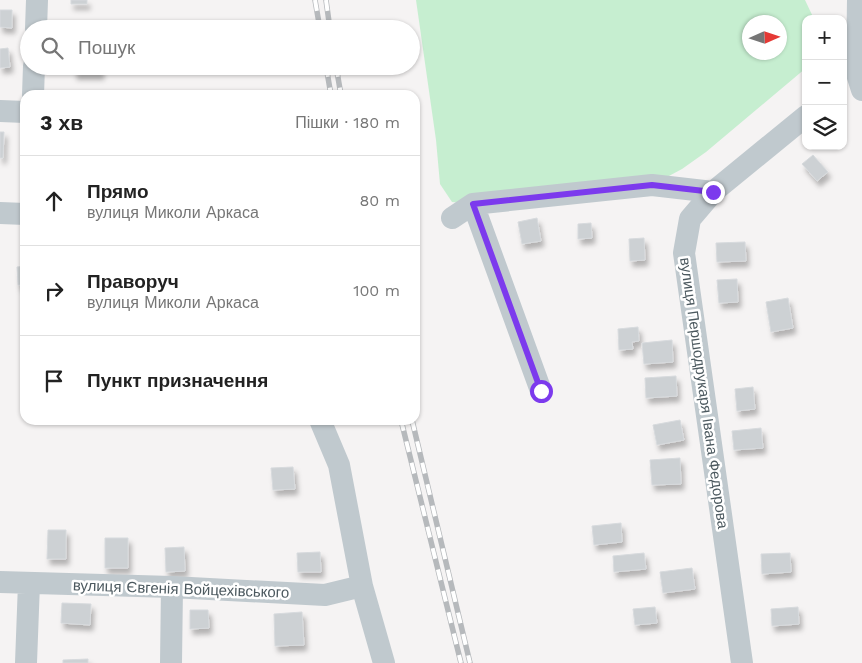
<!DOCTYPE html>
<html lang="uk">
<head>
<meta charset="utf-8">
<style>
	:root { --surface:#fff; --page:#f2f2f2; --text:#222; --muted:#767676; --line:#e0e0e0 }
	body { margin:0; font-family:"Work Sans",sans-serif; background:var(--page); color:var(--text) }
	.controls { position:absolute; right:15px; top:15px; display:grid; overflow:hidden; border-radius:10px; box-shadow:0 1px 4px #0004 }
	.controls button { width:45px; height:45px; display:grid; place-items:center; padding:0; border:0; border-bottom:1px solid var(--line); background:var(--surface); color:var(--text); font:25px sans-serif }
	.compass { position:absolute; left:742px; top:15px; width:45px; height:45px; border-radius:50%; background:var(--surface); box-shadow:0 1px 4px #0004; rotate:87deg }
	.stop { position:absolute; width:15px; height:15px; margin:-11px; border:4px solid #7c3aed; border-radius:50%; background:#fff }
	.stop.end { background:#7c3aed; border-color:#fff; box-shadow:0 1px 5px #0008 }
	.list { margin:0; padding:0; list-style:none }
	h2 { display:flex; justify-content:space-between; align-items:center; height:65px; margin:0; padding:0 20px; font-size:21px }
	h2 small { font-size:16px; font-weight:400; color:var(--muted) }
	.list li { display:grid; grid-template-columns:32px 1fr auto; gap:15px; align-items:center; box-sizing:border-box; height:90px; padding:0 20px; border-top:1px solid var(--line) }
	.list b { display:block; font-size:19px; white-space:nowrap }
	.list p { margin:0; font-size:16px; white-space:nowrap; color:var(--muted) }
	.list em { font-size:16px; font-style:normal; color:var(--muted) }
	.icon { flex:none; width:28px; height:28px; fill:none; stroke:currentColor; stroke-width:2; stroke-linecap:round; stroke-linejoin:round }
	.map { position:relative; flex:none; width:862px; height:663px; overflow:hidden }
	.search { position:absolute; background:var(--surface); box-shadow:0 1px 4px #0004; left:20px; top:20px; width:400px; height:55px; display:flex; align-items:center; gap:12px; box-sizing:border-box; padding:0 18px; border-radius:28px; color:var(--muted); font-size:19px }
	.panel { position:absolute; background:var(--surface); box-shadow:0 1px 4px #0004; left:20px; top:90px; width:400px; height:335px; border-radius:15px }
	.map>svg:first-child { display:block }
	.green { fill:#c6eed0; fill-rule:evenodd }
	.building { fill:#cdd1d4; stroke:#d7dadd; filter:url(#shadow) }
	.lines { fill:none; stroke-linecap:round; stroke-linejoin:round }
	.minor { stroke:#c0c9ce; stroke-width:22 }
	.rail-casing { stroke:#b6b9bc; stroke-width:5.5 }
	.rail { stroke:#fff; stroke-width:4; stroke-dasharray:11; stroke-linecap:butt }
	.route { stroke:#7c3aed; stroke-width:6 }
	.labels { text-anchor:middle; stroke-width:5; stroke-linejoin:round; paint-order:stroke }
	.street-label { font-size:15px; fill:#4c595f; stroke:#fff }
</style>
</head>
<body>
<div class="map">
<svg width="862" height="663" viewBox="0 0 862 663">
	<defs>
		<filter id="shadow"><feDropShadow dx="3" dy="5.5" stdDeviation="2.5" flood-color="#0004"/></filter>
	</defs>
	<rect width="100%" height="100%" fill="#f5f3f3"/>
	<!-- green -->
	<path class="green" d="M416 0H805L814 19H806V68L706 152 682 169 652 185 473 204 452 202 440 184 436 140ZM750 22H780V52H750Z"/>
	<!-- building -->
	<path class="building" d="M71 0H87V4H71Z
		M0 10H12V28L0 27Z
		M8 48 10 67 0 68V49Z
		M74 66H101V74H74Z
		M0 132H4L3 158H0Z
		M813 155 828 172 817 181 802 164Z
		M537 218 541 241 522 244 518 222Z
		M591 223 592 238 578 239V224Z
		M644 238 645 260 630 261 629 239Z
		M745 242 746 261 717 262 716 243Z
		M25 266V285H18L17 267Z
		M737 279 738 302 719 303 717 280Z
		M788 298 793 328 771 332 766 302Z
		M638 327 639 341 632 342 633 349 619 350 618 329Z
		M672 340 673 362 644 364 642 343Z
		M676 376 677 396 646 398 645 378Z
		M753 387 755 409 737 411 735 389Z
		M680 420 684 440 657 445 653 425Z
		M761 428 763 448 734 450 732 431Z
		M680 458 681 484 652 485 650 460Z
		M293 467 295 489 273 490 271 468Z
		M621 523 622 542 594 545 592 526Z
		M48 530H66V559H47Z
		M105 538H128V568H105Z
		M184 547 185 571 166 572 165 548Z
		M320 552 321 572H298L297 553Z
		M644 553 646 569 614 572 613 556Z
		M790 553 791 572 762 574 761 554Z
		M692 568 695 589 663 593 660 572Z
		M62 603 91 604 90 625 61 623Z
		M655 607 657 623 635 625 633 609Z
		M798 607 799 624 772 626 771 609Z
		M190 610H208L209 628 190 629Z
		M302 612 304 645 275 646 274 614Z
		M88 659V663H63V660Z"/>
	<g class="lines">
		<!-- minor -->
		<path class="minor" d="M858 0 857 74 862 90
			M36 29 37 0
			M33 95 34 66
			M0 111 25 112
			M473 204 541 391
			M0 213 25 214
			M452 218 473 204 652 185 713 192
			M320 420 339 465 362 586 384 663
			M0 582 172 587 325 595 362 586
			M26 663 29 583
			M171 663 172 587
			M742 663 684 253 690 219 713 192 806 116"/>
		<!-- rail casing -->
		<g class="rail-casing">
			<path id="rail" d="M315 0 320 29
				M326 0 330 29
				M326 66 331 95
				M336 66 341 95
				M401 420 461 663
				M412 420 470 663"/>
		</g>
		<!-- rail -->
		<use href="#rail" class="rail"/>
	</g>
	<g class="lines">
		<!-- route -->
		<path class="route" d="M541 391 473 204 652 185 713 192"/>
	</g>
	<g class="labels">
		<!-- street labels -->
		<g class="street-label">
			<text transform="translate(704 393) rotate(82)" y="5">вулиця Першодрукаря Івана Федорова</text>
			<text transform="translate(181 589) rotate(2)" y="5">вулиця Євгенія Войцехівського</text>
		</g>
	</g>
</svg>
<div class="controls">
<button>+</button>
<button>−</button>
<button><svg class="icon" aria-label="layers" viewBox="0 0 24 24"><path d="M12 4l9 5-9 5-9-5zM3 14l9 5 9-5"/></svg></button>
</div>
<svg class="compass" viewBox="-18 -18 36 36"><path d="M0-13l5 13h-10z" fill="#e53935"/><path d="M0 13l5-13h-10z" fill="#767676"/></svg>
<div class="stop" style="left:541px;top:391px"></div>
<div class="stop end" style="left:713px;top:192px"></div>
<div class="search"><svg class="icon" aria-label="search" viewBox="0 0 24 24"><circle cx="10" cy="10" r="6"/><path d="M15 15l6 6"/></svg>Пошук</div>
<section class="panel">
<h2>3 хв<small>Пішки · 180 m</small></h2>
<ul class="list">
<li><svg class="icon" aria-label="ahead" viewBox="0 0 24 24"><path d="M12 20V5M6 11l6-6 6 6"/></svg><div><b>Прямо</b><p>вулиця Миколи Аркаса</p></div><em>80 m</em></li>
<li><svg class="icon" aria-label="right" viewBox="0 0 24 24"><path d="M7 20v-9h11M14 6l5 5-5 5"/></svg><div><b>Праворуч</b><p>вулиця Миколи Аркаса</p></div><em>100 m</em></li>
<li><svg class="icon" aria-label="arrive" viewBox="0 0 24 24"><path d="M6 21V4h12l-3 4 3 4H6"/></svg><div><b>Пункт призначення</b></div></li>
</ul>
</section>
</div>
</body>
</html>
